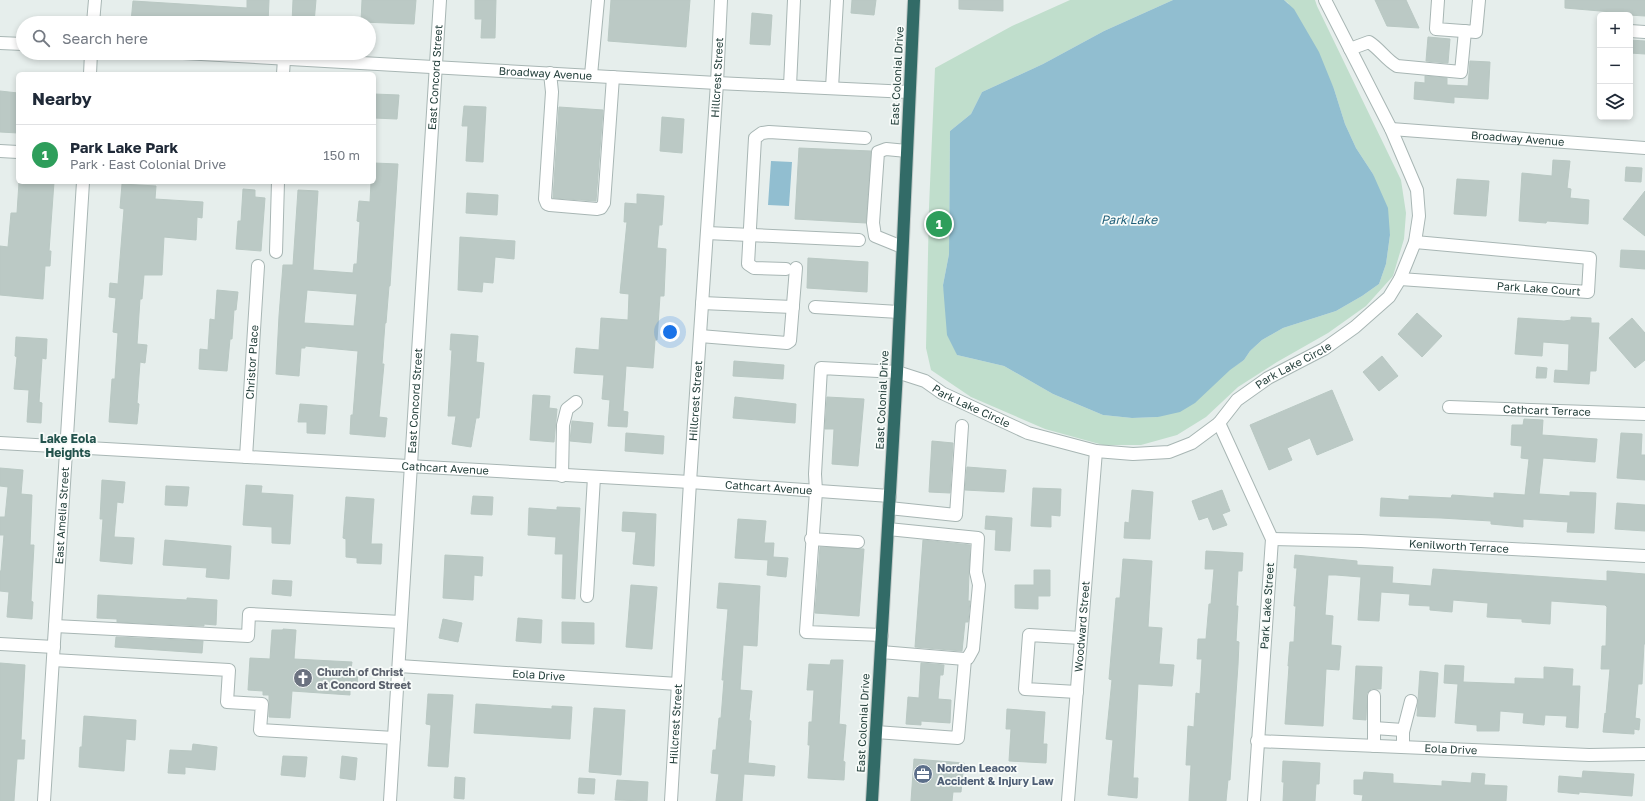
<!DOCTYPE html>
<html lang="en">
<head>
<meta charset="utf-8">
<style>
	:root { --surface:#fff; --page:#f2f2f3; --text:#1f2937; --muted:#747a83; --line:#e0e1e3; --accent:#db2777 }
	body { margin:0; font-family:"Golos Text",sans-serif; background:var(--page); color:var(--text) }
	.controls { position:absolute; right:12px; top:12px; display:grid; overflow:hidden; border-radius:6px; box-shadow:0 2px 6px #0003 }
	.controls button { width:36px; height:36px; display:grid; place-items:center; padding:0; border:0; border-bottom:1px solid var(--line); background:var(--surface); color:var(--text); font:20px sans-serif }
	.you { position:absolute; left:670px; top:332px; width:14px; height:14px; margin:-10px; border:3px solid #fff; border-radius:50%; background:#1a73e8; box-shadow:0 0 0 6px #1a73e833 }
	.badge { display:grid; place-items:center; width:26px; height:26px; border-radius:50%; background:var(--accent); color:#fff; font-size:13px; font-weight:700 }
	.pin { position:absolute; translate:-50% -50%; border:2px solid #fff; box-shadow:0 1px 4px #0006 }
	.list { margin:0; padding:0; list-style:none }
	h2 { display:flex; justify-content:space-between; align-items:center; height:52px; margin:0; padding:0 16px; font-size:17px }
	h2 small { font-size:13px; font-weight:400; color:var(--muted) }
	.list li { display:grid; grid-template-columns:26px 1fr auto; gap:12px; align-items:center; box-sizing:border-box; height:60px; padding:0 16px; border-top:1px solid var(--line) }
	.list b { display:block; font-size:15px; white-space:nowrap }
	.list p { margin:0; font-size:13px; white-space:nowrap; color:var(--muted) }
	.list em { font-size:13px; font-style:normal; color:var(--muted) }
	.icon { flex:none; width:22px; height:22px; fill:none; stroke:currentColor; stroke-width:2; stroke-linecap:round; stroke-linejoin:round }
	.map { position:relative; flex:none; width:1645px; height:801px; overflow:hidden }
	.search { position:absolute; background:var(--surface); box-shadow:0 2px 6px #0003; left:16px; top:16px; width:360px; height:44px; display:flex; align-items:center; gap:10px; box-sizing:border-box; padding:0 14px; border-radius:22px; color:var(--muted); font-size:15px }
	.panel { position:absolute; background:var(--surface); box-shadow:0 2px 6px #0003; left:16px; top:72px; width:360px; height:112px; border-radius:6px }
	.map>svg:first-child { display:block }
	.green { fill:#c0decc }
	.water { fill:#91bed0 }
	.building { fill:#bbc9c5; stroke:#b9c8c3; fill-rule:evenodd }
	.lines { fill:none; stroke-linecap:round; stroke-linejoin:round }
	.minor-casing { stroke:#a8b6b4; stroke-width:14 }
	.highway-casing { stroke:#c2cac8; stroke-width:14 }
	.minor { stroke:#fff; stroke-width:12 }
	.highway { stroke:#326b67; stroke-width:12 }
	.labels { text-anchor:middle; stroke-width:3.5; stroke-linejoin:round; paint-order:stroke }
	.street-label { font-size:11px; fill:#25403c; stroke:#f7fbf9 }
	.worship-label { font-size:11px; font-weight:bold; fill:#5b616d; stroke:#f7fbf9; text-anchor:start }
	.service-label { font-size:11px; font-weight:bold; fill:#4e5e75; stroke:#f7fbf9; text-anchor:start }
	.water-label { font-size:12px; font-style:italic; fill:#21607a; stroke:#f7fbf9 }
	.neighbourhood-label { font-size:12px; font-weight:bold; fill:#22524c; stroke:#f7fbf9 }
</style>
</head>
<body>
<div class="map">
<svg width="1645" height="801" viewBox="0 0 1645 801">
	<rect width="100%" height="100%" fill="#e6eeec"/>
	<!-- green -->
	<path class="green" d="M1070 0H1173L1104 31 1043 64 982 92 971 114 950 131 949 254 943 285 957 355 1004 366 1053 394 1103 415 1132 418 1158 417 1244 360 1250 351 1262 340 1283 328 1336 311 1362 296 1379 284 1386 264 1390 235 1373 174 1356 148 1345 124 1334 89 1288 3 1284 0H1315L1317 6 1401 180 1406 213 1404 239 1393 276 1366 306 1328 333 1277 362 1238 387 1206 417 1177 435 1141 445H1103L1045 429 971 397 931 370 926 348 929 207 935 68 1012 26Z"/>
	<!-- water -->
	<path class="water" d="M1173 0H1284L1294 9 1319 52 1334 89 1345 124 1356 148 1373 174 1388 208 1390 235 1386 264 1379 284 1362 296 1336 311 1283 328 1262 340 1250 351 1244 360 1230 370 1195 403 1180 412 1158 417 1132 418 1103 415 1053 394 1004 366 957 355 947 335 943 285 949 254 950 131 971 114 982 92 1043 64 1104 31Z
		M771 161 792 162 789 206 768 205Z"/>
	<!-- building -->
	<path class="building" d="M247 0H269L268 23H204L159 19V23L131 22 133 1 247 8Z
		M293 0H316L314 23H292Z
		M362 0H416L414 24 361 22Z
		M475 0H496L495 38H481L482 19H475Z
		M611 0H690L686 47 608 41Z
		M852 0H876L874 15 851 13Z
		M959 0H1003V11L959 9Z
		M1375 0H1406L1419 28 1387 26Z
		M1565 0H1645V16L1612 14V12L1565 8Z
		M752 13 772 15 770 45 750 44Z
		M1428 37 1450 39 1448 63 1426 61Z
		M1630 40 1645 41V54L1630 53Z
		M1470 61 1490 62 1488 99 1454 97V103L1414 99 1415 82 1425 83V76L1447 78V85L1468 86Z
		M0 91 18 93V133L0 132Z
		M374 94 399 95 397 119 374 118Z
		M464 106 486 107 483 162 466 161 468 126H462Z
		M559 107 603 110 596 201 553 198Z
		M662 117 684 119 682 153 660 151Z
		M799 148 871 151 866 223 795 219Z
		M1553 160 1570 161 1567 188 1571 189 1570 198 1589 200 1588 224 1547 221 1546 223 1519 221 1522 173 1552 176Z
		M374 163 398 164 390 286H389L386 323H385L382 364H384L379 417 387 418 385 437 350 434 351 415H353L358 351 305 346V348H301L299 376 276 374 279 316 283 265H293L298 190 318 191 313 270 353 273 354 264H357L360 222 357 221 359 201 370 202 371 182H374ZM307 290 357 294 354 326 304 323Z
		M1626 167 1642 168 1641 182 1625 181Z
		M1457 179 1489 181 1486 216 1454 214Z
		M19 182H54L49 251H51L50 266H45L43 299 0 295V246L8 247 11 213H17Z
		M122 184 156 186 155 199 203 202 202 218 197 217 196 240 164 237 162 275H144L142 299H140L137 344 147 345 145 363 140 362 137 403 139 404 137 424 109 422 112 379H115L118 333 113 332 116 298 109 297 110 283 118 284 124 209 120 208Z
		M243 189 255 190V197L265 198 261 251 236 249 238 221H241Z
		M1645 191V236L1623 219Z
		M467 193 498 195 497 215 466 213Z
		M637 194 664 196 662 225H659L657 248 666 249 664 296H660L657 340H655L653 368 626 366 623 411 628 412 627 427 608 426 610 400 602 399 604 375 574 373 576 348 599 350 601 318 628 320 629 294 620 293 627 222H624L625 203 637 204Z
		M460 237 515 241 514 259 495 257 493 283 483 282 482 292 458 290Z
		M1621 250 1645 251V269L1620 267Z
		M808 258 868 262 867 292 807 288Z
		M217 290 238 292 236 310H234L232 339H230L227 371 199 369 200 349 208 350 210 319 215 320Z
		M1417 313 1442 336 1422 357 1398 334Z
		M1571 317 1591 318V323H1599L1596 371H1590L1589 384 1554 382 1555 370 1568 371 1569 344 1543 342 1542 356 1515 354 1518 318 1564 321 1571 320Z
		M1632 318 1645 333V360L1635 368 1609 338Z
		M451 334 478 336 476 362 484 363 479 418H476L471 447 452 444 456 416H448L452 350H450Z
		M16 337 47 339 46 359 42 358 39 402 42 403 41 423 27 422 29 390 14 389 17 357 15 356Z
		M1382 356 1398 376 1379 391 1363 372Z
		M734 361 784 365 783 379 733 376Z
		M1537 367 1547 368 1546 378H1536Z
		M1332 390 1353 440 1317 455 1310 438 1287 448 1292 460 1269 470 1250 425Z
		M533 395 550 396 549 408 557 409 554 442 530 440Z
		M735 397 796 404 795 423 733 418Z
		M827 397 864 399 858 466 832 464 834 429H825Z
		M300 404 327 406 325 434 307 433V422H298Z
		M1524 419 1543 420 1542 435 1597 439 1595 462 1543 458 1539 494 1570 496V492L1596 493 1594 533 1567 532 1568 522 1523 519V527L1491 524V521L1441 518 1380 516 1381 498 1409 500V496L1451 498 1452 495 1494 498V493L1525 495 1529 459 1521 458 1522 446 1511 445 1512 425H1523Z
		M572 421 593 423 591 443 570 441Z
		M626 433 664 436 663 454 625 451Z
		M1621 433 1642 434 1641 455H1645V480L1617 478Z
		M932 441 953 443 950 493 929 492Z
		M967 467 1006 470 1004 492 965 490Z
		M0 468 23 470 21 494 32 495 30 545H34L31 601 33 602 32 619 7 617 9 592 0 591V571H1L4 535H0V517H5L8 487 0 486Z
		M102 480 125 482 123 503 117 502 114 537 134 538 132 564 100 561 103 519H100Z
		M246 485 262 486 261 493 293 495 290 544 272 543V527L243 525Z
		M166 486 189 487 187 506 165 505Z
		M1033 488 1061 489 1060 516 1051 515V527L1031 526Z
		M1132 490 1153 492 1150 539 1124 538 1125 522 1129 523Z
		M1222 490 1230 511 1222 514 1227 525 1213 530 1208 517 1199 520 1192 501Z
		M473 496 493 497 492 515 471 514Z
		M346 497 374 499 371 544H382L381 564 357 563V558L346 557V539L343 538Z
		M1617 503 1645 505V531L1615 529Z
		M557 507 580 508 575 599 562 598 563 554H555L556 537 528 535 529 508 557 510Z
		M623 512 656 514 654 566 633 564 636 532 622 531Z
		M986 516 1012 518 1010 551 995 550 996 530 985 529Z
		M738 519 766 521 764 543H774L773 557 788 558 786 577 767 575 768 560 735 558Z
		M165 540 231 546 229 579 206 577 207 568 163 565Z
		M923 540 970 545 968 601H970L968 622H965L962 651 915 647Z
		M820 547 864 549 859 616 815 613Z
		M1206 551 1243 553 1242 571H1238L1236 606H1238L1236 641 1239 642 1238 665 1230 780H1228L1226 801H1189L1191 765H1186L1188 726 1194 727 1196 693 1200 694 1202 659H1197L1198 639H1206L1209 604H1211L1214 569H1205Z
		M445 555 483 557 482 576 474 575 473 600 443 598Z
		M1295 555 1357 561V565L1393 567 1392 583 1431 586 1433 569 1607 581V571L1645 574V644H1644L1642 684H1638L1635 718 1640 719 1639 730 1634 729V734L1603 732 1605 713 1606 714 1610 669H1601L1602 646H1606L1607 607 1605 605 1551 601 1550 624 1522 622V619L1487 617 1488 603 1453 600 1452 612 1430 610V606L1409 605 1410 594 1381 592 1379 621 1358 620 1361 577 1336 575H1328L1325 615 1333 616 1331 645 1341 646 1339 670 1326 669 1323 726 1285 724 1289 666H1288L1290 642H1294L1296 606H1294L1297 568H1294Z
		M1123 559 1152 561 1148 627 1162 628 1159 664 1174 665 1172 686 1138 684 1133 778H1138L1137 798 1108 795 1113 740 1106 739 1112 680 1109 679 1116 598H1120Z
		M1034 570H1050V596H1038V609L1015 608V585H1034Z
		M273 580 292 581 291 596 272 594Z
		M719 583 760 586 757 646 743 645 740 690 752 691 749 720 751 721 748 763 775 766 774 776 744 774 742 801H716L719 774 711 773 713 750H716L719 718H721L724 680H722L728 609 717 608Z
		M631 585 657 587 652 649 626 647Z
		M98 595 187 600V598L217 600 216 625 204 624V626L117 622V619L97 618Z
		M518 618 542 620 541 643 516 641Z
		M443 619 462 623 458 642 439 638Z
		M562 622 594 623V644L562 643Z
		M283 629 296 630 294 659 352 662 351 669 358 670 357 687H350V695L292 691 290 718 269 717V695H263V691L248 690 250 658 270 659 272 630H283Z
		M116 637 203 641 202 653 115 647Z
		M831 660H843L839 724 846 725 843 761 845 762 844 780 808 778 810 745H808L809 722H812L814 690H807L809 664 830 665Z
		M0 663 25 665 21 740H25L24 759H17L14 801H0Z
		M921 663 944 665 943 675H940L938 699 951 700 950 723 921 721V725L906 724 908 697 919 698Z
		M1445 665 1464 666 1463 682 1515 684V678L1544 679V667L1573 669 1572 686H1580L1578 728 1566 727 1567 716 1545 715 1544 725 1523 723 1524 713 1500 711 1499 731H1477V725L1455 723 1458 684 1444 683Z
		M1356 666 1382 667 1381 689H1371L1367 693 1366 720 1353 719Z
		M1420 671 1438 673 1435 717 1417 716Z
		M428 694 453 695 448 767 428 766 431 725 426 724Z
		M476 704 552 709V706L572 707 570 739 474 733Z
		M594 708 625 710 621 775 589 772Z
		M1007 709 1045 712 1043 744H1047L1046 763 1009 761 1011 729H1006Z
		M84 716 136 720 135 740 126 739 124 771 79 767 80 747H82Z
		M193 744 217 747 215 770 185 767V774L168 773 170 750 192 751Z
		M283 756 307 757 305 777 281 775Z
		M342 756 357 758 355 780 340 778Z
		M914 759 964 763 961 792H953L952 801H911Z
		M1283 761 1320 763 1319 784H1316L1315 801H1283L1284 782H1282Z
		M1583 771 1634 774 1632 796 1579 792V794L1558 792 1559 776 1582 778Z
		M1364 772 1393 774V783L1442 786V781L1471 783 1472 773 1485 774 1484 785 1507 786 1506 801H1362L1363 795 1354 794V780H1363Z
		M455 777 465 778 464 799 454 798Z
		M579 778 595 779 594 794 578 793Z
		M617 780 648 782 647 801 615 800Z"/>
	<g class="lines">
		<!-- minor casing -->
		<g class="minor-casing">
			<g id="minor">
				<path d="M1438 0 1436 29 1476 32 1479 0"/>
				<path d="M93 23 95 0"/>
				<path d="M1630 31 1645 32"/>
				<path d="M0 43 23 44"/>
				<path d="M1350 49 1369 42C1380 49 1386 60 1397 66L1461 72 1465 31"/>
				<path id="s1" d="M183 53 717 83 909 92"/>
				<path d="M550 73 552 92 545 199 547 204 550 205 597 209 601 208 604 203 613 77"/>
				<path d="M90 74 91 53"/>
				<path d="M283 74 284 59"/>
				<path d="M591 75 598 0"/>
				<path d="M790 86 794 0"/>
				<path d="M832 88 837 0"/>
				<path id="s2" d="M1391 129 1645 148"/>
				<path d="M0 151 18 152"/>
				<path d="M707 233 859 240"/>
				<path d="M902 247 875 236 873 223 878 152 886 149 907 151"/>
				<path d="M276 252 278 182"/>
				<path d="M786 269 754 268 748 264 755 138 762 133 769 132 865 138"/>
				<path id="s3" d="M1400 279 1588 292 1590 258 1415 242"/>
				<path d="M702 303 793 307"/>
				<path d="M815 307 899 312"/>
				<path d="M700 336 787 343 790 341 796 268"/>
				<path id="s4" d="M1449 407 1645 414"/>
				<path d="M1219 423 1272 539 1254 801"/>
				<path id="s5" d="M0 443 690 482 890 496"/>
				<path id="s6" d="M246 457 258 266"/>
				<path d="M562 476 563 425 567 409 576 402"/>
				<path d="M889 508 956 515 962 426"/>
				<path d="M811 539 858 542"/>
				<path id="s7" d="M1272 539 1361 541 1645 556"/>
				<path d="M587 596 594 477"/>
				<path d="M55 626 248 636 249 614 401 622"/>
				<path id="s8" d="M882 635 806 632 816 491 815 474 821 368 897 372 925 381 942 393 1028 433 1096 451 1133 454 1169 452 1192 443 1219 423 1237 400 1268 378 1324 349 1355 327 1389 297 1400 279 1415 242 1419 216 1417 190 1391 129 1325 0"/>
				<path d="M0 644 54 647"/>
				<path d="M881 652 965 659 968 658 973 649 979 585 976 572 978 538 888 529"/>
				<path d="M53 660 229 670 227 702 262 704 260 730 394 738"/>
				<path id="s9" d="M399 666 678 684"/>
				<path d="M1077 692 1025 689 1029 635 1081 638"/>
				<path d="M1374 696V746"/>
				<path d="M1374 728 1403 730"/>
				<path d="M876 732 958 738 965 659"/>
				<path id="s10" d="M1257 741 1589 755 1645 754"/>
				<path d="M1403 747V732L1411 701"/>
				<path id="s11" d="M44 801 83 182"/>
				<path id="s12" d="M390 801 440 0"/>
				<path id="s13" d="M671 801 690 482 717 83 721 0"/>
				<path id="s14" d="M1068 801 1096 451"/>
			</g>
		</g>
		<!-- highway casing -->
		<g class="highway-casing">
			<path id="highway" d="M872 801 897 372 914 0"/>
		</g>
		<!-- minor -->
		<use href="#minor" class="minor"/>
		<!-- highway -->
		<use href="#highway" class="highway"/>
	</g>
	<!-- icons -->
	<defs>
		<g id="church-disc" transform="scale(1)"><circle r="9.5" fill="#6b7280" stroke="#f7fbf9"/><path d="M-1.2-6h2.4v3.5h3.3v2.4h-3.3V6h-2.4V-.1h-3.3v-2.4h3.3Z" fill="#fff"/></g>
		<g id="office-disc" transform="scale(1)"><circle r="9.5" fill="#5c6f8a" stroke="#f7fbf9"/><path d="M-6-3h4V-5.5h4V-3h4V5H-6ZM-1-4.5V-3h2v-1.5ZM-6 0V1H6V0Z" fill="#fff"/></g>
	</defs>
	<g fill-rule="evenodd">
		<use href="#church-disc" x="303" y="678"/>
		<use href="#office-disc" x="923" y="774"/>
	</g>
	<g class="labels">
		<!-- street labels -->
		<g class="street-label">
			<text dy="4" stroke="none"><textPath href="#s1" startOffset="363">Broadway Avenue</textPath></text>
			<text transform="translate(897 76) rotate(-87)" y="4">East Colonial Drive</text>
			<text dy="4" stroke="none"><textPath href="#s12" startOffset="725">East Concord Street</textPath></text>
			<text dy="4" stroke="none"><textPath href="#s13" startOffset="725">Hillcrest Street</textPath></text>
			<text dy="4" stroke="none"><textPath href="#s2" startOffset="127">Broadway Avenue</textPath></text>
			<text dy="4" stroke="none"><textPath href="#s3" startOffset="139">Park Lake Court</textPath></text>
			<text dy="4" stroke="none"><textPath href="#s6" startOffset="95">Christor Place</textPath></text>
			<text dy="4" stroke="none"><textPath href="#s8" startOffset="859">Park Lake Circle</textPath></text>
			<text dy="4" stroke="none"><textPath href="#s13" startOffset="401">Hillcrest Street</textPath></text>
			<text transform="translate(882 400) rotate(-87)" y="4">East Colonial Drive</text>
			<text dy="4" stroke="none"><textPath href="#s12" startOffset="401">East Concord Street</textPath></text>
			<text dy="4" stroke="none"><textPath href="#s8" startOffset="499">Park Lake Circle</textPath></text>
			<text dy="4" stroke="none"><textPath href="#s4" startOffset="98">Cathcart Terrace</textPath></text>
			<text dy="4" stroke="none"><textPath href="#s5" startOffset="446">Cathcart Avenue</textPath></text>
			<text dy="4" stroke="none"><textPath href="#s5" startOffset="770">Cathcart Avenue</textPath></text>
			<text dy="4" stroke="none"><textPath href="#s11" startOffset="286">East Amelia Street</textPath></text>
			<text dy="4" stroke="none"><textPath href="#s7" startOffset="187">Kenilworth Terrace</textPath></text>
			<text transform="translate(1267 606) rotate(-86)" y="4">Park Lake Street</text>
			<text dy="4" stroke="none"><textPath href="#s14" startOffset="175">Woodward Street</textPath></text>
			<text dy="4" stroke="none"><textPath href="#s9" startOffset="140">Eola Drive</textPath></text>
			<text transform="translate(863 723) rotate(-87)" y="4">East Colonial Drive</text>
			<text dy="4" stroke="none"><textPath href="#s13" startOffset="77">Hillcrest Street</textPath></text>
			<text dy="4" stroke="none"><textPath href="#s10" startOffset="194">Eola Drive</textPath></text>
		</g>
		<!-- worship labels -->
		<g class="worship-label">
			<text x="317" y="676">Church of Christ<tspan x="317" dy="13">at Concord Street</tspan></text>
		</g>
		<!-- service labels -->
		<g class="service-label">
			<text x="937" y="772">Norden Leacox<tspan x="937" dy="13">Accident &amp; Injury Law</tspan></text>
		</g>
		<!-- water labels -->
		<g class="water-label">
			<text x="1129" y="224">Park Lake</text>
		</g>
		<!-- neighbourhood labels -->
		<g class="neighbourhood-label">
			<text x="68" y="443">Lake Eola<tspan x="68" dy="14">Heights</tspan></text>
		</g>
	</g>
</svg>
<div class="controls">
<button>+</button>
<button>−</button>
<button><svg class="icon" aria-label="layers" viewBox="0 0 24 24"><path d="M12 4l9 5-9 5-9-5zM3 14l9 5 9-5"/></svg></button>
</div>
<div class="you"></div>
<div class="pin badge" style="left:939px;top:224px;background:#2e9e5b">1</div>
<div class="search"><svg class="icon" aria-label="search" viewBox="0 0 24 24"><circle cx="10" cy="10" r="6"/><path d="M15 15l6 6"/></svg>Search here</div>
<section class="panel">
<h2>Nearby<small></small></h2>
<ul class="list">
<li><span class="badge" style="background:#2e9e5b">1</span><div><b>Park Lake Park</b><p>Park · East Colonial Drive</p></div><em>150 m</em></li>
</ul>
</section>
</div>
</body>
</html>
